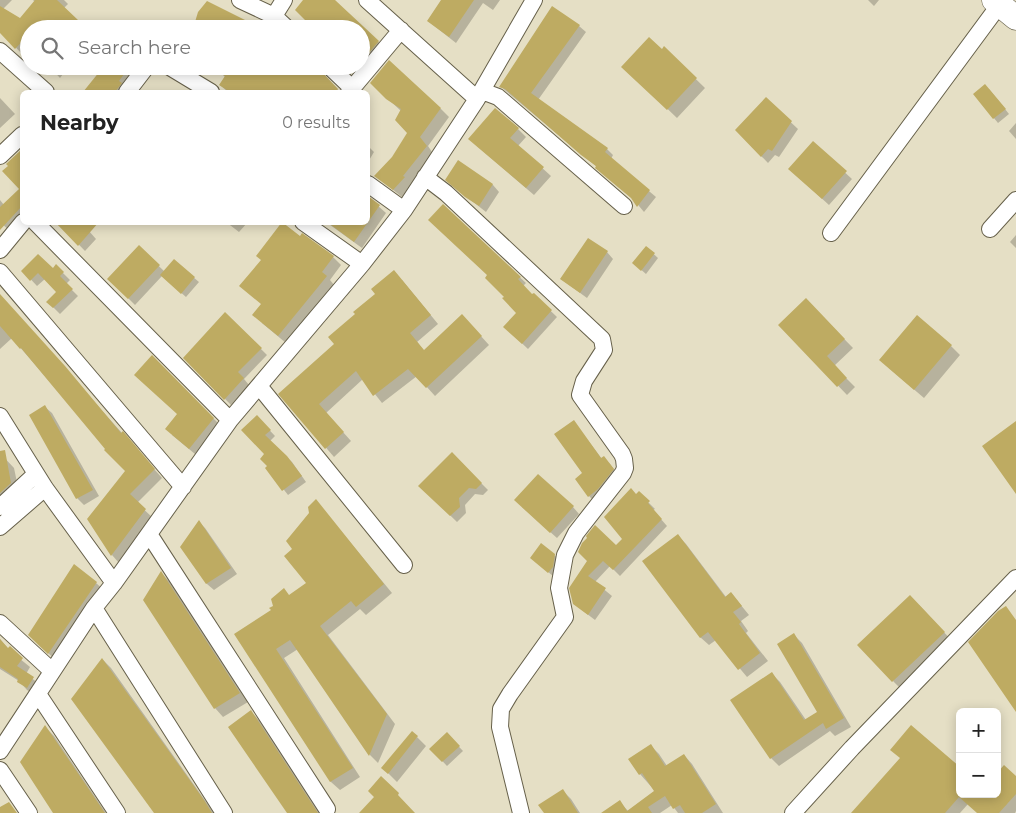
<!DOCTYPE html>
<html lang="en">
<head>
<meta charset="utf-8">
<style>
	:root { --surface:#fff; --page:#f2f2f2; --text:#222; --muted:#767676; --line:#e0e0e0 }
	body { margin:0; font-family:Montserrat,sans-serif; background:var(--page); color:var(--text) }
	.controls { position:absolute; right:15px; bottom:15px; display:grid; overflow:hidden; border-radius:8px; box-shadow:0 2px 12px #0003 }
	.controls button { width:45px; height:45px; display:grid; place-items:center; padding:0; border:0; border-bottom:1px solid var(--line); background:var(--surface); color:var(--text); font:25px sans-serif }
	.list { margin:0; padding:0; list-style:none }
	h2 { display:flex; justify-content:space-between; align-items:center; height:65px; margin:0; padding:0 20px; font-size:21px }
	h2 small { font-size:16px; font-weight:400; color:var(--muted) }
	.icon { flex:none; width:28px; height:28px; fill:none; stroke:currentColor; stroke-width:2; stroke-linecap:round; stroke-linejoin:round }
	.map { position:relative; flex:none; width:1016px; height:813px; overflow:hidden }
	.search { position:absolute; background:var(--surface); box-shadow:0 2px 12px #0003; left:20px; top:20px; width:350px; height:55px; display:flex; align-items:center; gap:12px; box-sizing:border-box; padding:0 18px; border-radius:28px; color:var(--muted); font-size:19px }
	.panel { position:absolute; background:var(--surface); box-shadow:0 2px 12px #0003; left:20px; top:90px; width:350px; height:135px; border-radius:8px }
	.map>svg:first-child { display:block }
	.shadow { fill:#0003 }
	.building { fill:#beab62 }
	.lines { fill:none; stroke-linecap:round; stroke-linejoin:round }
	.minor-casing { stroke:#66604a; stroke-width:18 }
	.highway-casing { stroke:#66604a; stroke-width:25 }
	.minor { stroke:#fff; stroke-width:16 }
	.highway { stroke:#fff; stroke-width:24 }
</style>
</head>
<body>
<div class="map">
<svg width="1016" height="813" viewBox="0 0 1016 813">
	<rect width="100%" height="100%" fill="#e5dfc5"/>
	<!-- shadow -->
	<path class="shadow" d="M0 0H12L3 9 20 20 35 2 33 0H64L68 4 64 8 83 27 81 29H29V46L22 54 0 31Z
		M305 0H333L387 50 365 77 354 66H361V29Z
		M443 0H500L493 10 483 3 456 43 428 21Z
		M868 0H879L874 6Z
		M579 26 586 32 538 100 607 149 613 155 611 159 656 197 644 212 634 200 597 167 500 86Z
		M664 48 705 88 677 118 632 75Z
		M49 66H69L60 78Z
		M106 66H140L124 92H85Z
		M187 66H197L194 71Z
		M225 66H313L319 69 340 92H319L284 76 278 87 287 92H228L220 85 225 77 221 73Z
		M371 83 441 109 449 117 428 146 434 155 411 185 412 186 402 197 376 176 393 158 409 133 401 111Z
		M989 89 1009 114 998 123 974 94Z
		M0 98 15 114 0 128Z
		M766 99 798 129 779 157 775 155 768 163 736 130Z
		M1016 123V139L1009 131Z
		M518 129 526 137 518 146 551 176 534 195 477 146Z
		M813 143 852 179 829 205 796 175Z
		M368 146 374 152 368 162Z
		M22 151V218L12 233 0 222V200L4 205 20 190 8 164Z
		M458 162 493 185 499 192 486 212 453 186Z
		M368 197 386 213 362 248 326 222H368Z
		M443 206 526 283 523 286 532 296 534 295 557 317 528 349 511 333 517 313 489 276Z
		M57 222H81L96 239 85 251Z
		M226 222H248L239 232Z
		M302 235 333 257 341 265 330 280 334 285 286 343 262 323V305Z
		M1016 235V248L1010 242Z
		M139 247 165 272 174 261 199 282 186 297 162 276 135 305 109 279Z
		M646 247 658 258 646 274 638 267Z
		M607 252 613 259 587 298 561 279Z
		M56 266 70 280 66 284 78 296 60 314 48 302 58 292 45 279 37 286 23 271 53 270Z
		M402 280 438 324 417 342 424 351 470 324 489 345 435 396 417 376 382 403 363 379 326 413 351 441 334 457 280 394 336 344Z
		M0 296 162 478 137 503 153 518 119 563 112 555 127 471 12 338 0 349Z
		M806 300 853 348 834 366 855 387 847 395 780 325Z
		M225 313 267 355 244 379 249 385 231 405 185 358Z
		M951 346 960 355 924 398 889 368Z
		M152 357 220 425 195 454 172 435 178 414Z
		M45 407 52 413 99 496 84 505 77 498Z
		M257 417 275 436 270 441 292 462 306 482 288 495 267 468 269 466Z
		M574 422 602 459 610 464 619 476 595 502 589 496Z
		M0 453 14 468 19 492 0 511Z
		M452 454 488 490 483 495 475 494 465 505 466 513 457 522 420 486Z
		M639 493 655 509 653 510 667 526 620 576 610 566 595 582 612 596 595 620 574 604 571 588 623 539 637 495Z
		M316 501 392 593 366 615 360 609 328 635 395 724 378 763 370 755 298 649 284 658 360 777 340 790 331 782 236 634 272 611 308 584 294 549Z
		M522 507H573L579 514 557 538Z
		M199 522 205 528 237 574 214 590 207 584 182 547Z
		M678 536 686 544 726 597 731 593 749 615 741 621 748 631 746 633 768 661 747 677 716 640 709 645 700 637Z
		M554 555 559 559 553 576 536 562Z
		M161 573 169 581 248 702 223 717 215 708Z
		M96 583 105 591 58 662 38 644Z
		M919 605 953 642 902 690 893 681Z
		M794 635 802 643 851 727 835 736 830 731 779 766 771 758 772 674 780 682 806 720 818 712Z
		M0 639 9 650 30 667 26 674 42 686 36 696 27 690 19 681 0 669Z
		M103 660 111 668 214 813H156Z
		M251 712 260 721 320 813H289Z
		M45 727 54 736 106 813H55Z
		M447 734 463 751 447 766 431 749Z
		M417 737 426 746 397 782 383 768Z
		M651 746 659 754 667 766 684 755 692 764 723 813H678L672 805 660 813H604L620 802 628 811 655 791 640 774Z
		M1016 777V811L1015 813H978L968 804 960 813H853L960 794H997Z
		M563 791 571 799 580 813H545Z"/>
	<!-- building -->
	<path class="building" d="M35 0H57L78 20 70 29H29V34L15 49 0 33V6L20 18Z
		M303 0H335L379 41 361 62V29H314L295 10Z
		M441 0H474L449 37 427 21Z
		M207 1 263 29H207L195 22 198 12Z
		M552 6 580 25 531 93 608 148 605 152 650 190 637 207 631 198 595 168 596 166 581 155 505 89 499 87Z
		M649 37 662 49 664 46 697 78 667 110 621 67Z
		M389 60 441 108 420 137 427 146 403 176 405 177 393 190 374 176 392 157 407 133 395 120 401 109 386 99 370 83Z
		M104 66H130L119 81 122 83 115 92H83Z
		M224 66H316L338 89 335 92H230L219 85 225 76 220 73Z
		M985 84 1006 109 993 119 973 94Z
		M766 97 792 121 772 151 768 149 761 157 735 130Z
		M495 108 519 128 510 138 544 167 526 188 468 139Z
		M813 141 847 171 822 199 788 169Z
		M22 149V206L0 230V207L19 189 2 171 8 166 6 164Z
		M458 160 493 184 479 206 465 197 445 180Z
		M368 196 380 205 354 242 327 222H368Z
		M443 204 521 277 518 279 532 294 534 293 552 310 522 344 503 327 516 313 502 298 504 297 485 278 487 275 428 220Z
		M55 222H99L78 246Z
		M282 222 300 236 302 233 334 256 322 272 327 276 278 336 252 315 261 304 239 286 261 260 256 256Z
		M588 238 608 251 580 293 560 279Z
		M139 245 160 265 128 299 107 279Z
		M646 246 655 253 641 271 632 263Z
		M38 254 53 268 56 264 64 272 60 276 73 289 53 308 46 302 56 292 38 273 30 281 21 271Z
		M174 259 195 277 181 294 160 275Z
		M394 270 431 315 410 333 424 350 462 314 482 336 426 388 408 369 373 396 356 371 319 404 344 432 325 449 278 394 334 344 328 337 355 314 353 312 375 294 371 289Z
		M0 294 65 366 121 433 123 431 155 469 130 494 146 509 111 556 87 519 125 471 104 450 105 449 21 348 20 349 0 326Z
		M806 298 845 339 827 356 847 378 837 387 778 325Z
		M225 312 262 348 238 372 244 378 224 400 183 358Z
		M917 315 952 345 914 390 879 360Z
		M152 355 214 418 189 449 165 429 177 414 134 375Z
		M45 405 93 490 76 499 29 415Z
		M257 415 271 430 265 435 287 456 302 476 282 491 265 468 267 466 260 459 264 454 241 430Z
		M574 420 601 458 604 456 614 469 598 489 588 497 575 479 582 473 554 434Z
		M1016 421V494L982 446Z
		M5 450 11 483 0 493V451Z
		M452 452 482 483 476 489 469 488 459 498 460 507 450 516 418 486Z
		M538 474 574 506 550 533 514 500Z
		M631 488 636 494 639 491 650 501 648 503 662 519 613 570 603 561 588 576 606 588 588 615 573 604 569 588 587 561 578 552 582 543 587 538 586 536 595 525 616 545 622 539 604 517Z
		M316 499 384 584 356 607 351 601 320 626 387 714 369 756 290 640 276 649 353 768 330 782 234 634 271 610 269 608 273 606 271 599 284 588 289 595 306 583 284 556 292 549 286 541 309 513 308 507Z
		M199 520 231 568 206 584 180 547Z
		M678 534 725 597 731 592 742 606 733 612 741 622 739 624 760 653 738 670 708 632 700 638 642 561Z
		M541 543 555 554 553 567 548 573 530 558Z
		M74 564 97 582 48 654 28 635Z
		M161 571 240 693 214 709 143 600Z
		M910 595 945 632 892 682 857 645Z
		M1006 606 1016 620V712L968 642 998 611Z
		M794 633 844 718 826 729 823 723 770 759 730 700 772 672 804 720 817 712 777 644Z
		M0 639 8 648 10 646 23 658 17 666 34 677 27 688 17 682 18 679 0 667Z
		M102 658 204 800 212 813H154L71 699Z
		M251 710 318 813H287L228 727Z
		M45 725 84 782 105 813H53L20 762Z
		M911 725 960 767V794H997V773L1004 765 1016 776V794L999 813H977L959 797 945 813H851L900 758 890 750Z
		M412 731 418 736 388 774 381 768Z
		M447 732 460 746 442 762 429 749Z
		M651 744 665 766 684 754 716 804 702 813H685L680 805 673 809 665 796 648 807 652 813H601L620 800 627 811 654 791 642 773 639 775 628 759Z
		M381 776 399 793 398 795 415 813H359L374 797 368 791Z
		M563 789 578 813H544L538 805Z
		M9 802 17 813H0V807Z"/>
	<g class="lines">
		<!-- minor casing -->
		<g class="minor-casing">
			<path id="minor" d="M240 0 274 16 288 29
				M367 0 477 99
				M274 16 284 0
				M0 51 46 92
				M168 66 211 92
				M329 66 352 88
				M482 91 498 97 624 206
				M127 92 147 66
				M349 92 401 30
				M0 156 22 135
				M425 177 446 193 602 339 604 350 584 381 580 395 622 454 624 459 625 468 623 473 576 533 565 555 559 588 565 617 510 694 501 709 500 727 521 813
				M368 184 404 210
				M35 222 230 420
				M303 222 362 264
				M990 229 1016 200
				M831 233 1000 4
				M0 250 23 222
				M0 272 183 487
				M259 386 404 565
				M0 416 45 488 114 583
				M0 507 36 474
				M0 527 45 488
				M149 534 327 809
				M94 608 224 813
				M0 623 52 671
				M38 694 117 813
				M0 751 94 608 114 583 230 420 362 264 404 210 477 99 534 0
				M0 770 29 813
				M793 813 852 748 1016 578"/>
		</g>
		<!-- highway casing -->
		<g class="highway-casing">
			<path id="highway" d="M994 0 1016 18"/>
		</g>
		<!-- minor -->
		<use href="#minor" class="minor"/>
		<!-- highway -->
		<use href="#highway" class="highway"/>
	</g>
</svg>
<div class="controls">
<button>+</button>
<button>−</button>
</div>
<div class="search"><svg class="icon" aria-label="search" viewBox="0 0 24 24"><circle cx="10" cy="10" r="6"/><path d="M15 15l6 6"/></svg>Search here</div>
<section class="panel">
<h2>Nearby<small>0 results</small></h2>
<ul class="list">
</ul>
</section>
</div>
</body>
</html>
